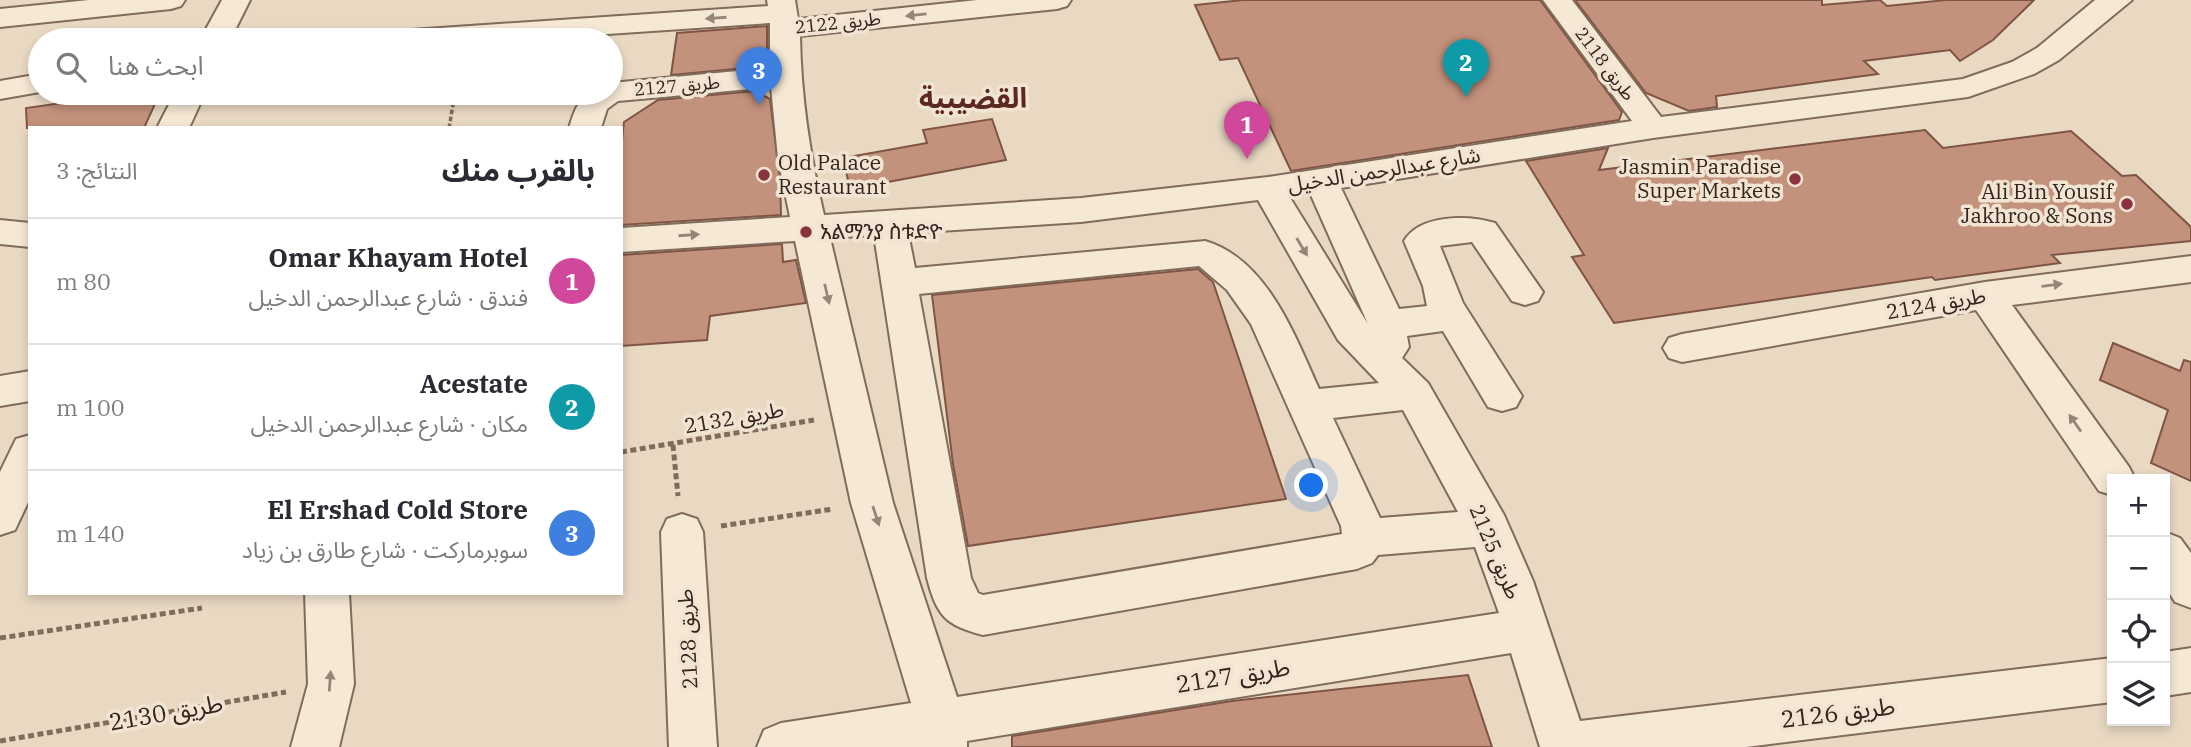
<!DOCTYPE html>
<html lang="ar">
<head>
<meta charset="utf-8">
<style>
	:root { --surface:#fff; --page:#f7f7f7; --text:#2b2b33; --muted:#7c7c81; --line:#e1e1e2; --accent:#8a323d }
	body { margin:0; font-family:"IBM Plex Serif","Noto Sans Arabic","Noto Sans Ethiopic",serif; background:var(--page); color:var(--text); direction:rtl }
	.controls { position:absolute; right:21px; bottom:21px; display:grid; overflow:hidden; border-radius:0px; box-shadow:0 4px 10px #0003 }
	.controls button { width:63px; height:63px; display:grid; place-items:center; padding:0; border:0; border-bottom:2px solid var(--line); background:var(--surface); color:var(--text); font:35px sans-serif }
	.you { position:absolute; left:1312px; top:486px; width:24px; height:24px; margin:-18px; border:5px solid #fff; border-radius:50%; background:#1a73e8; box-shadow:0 0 0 10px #1a73e833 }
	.badge { display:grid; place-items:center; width:46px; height:46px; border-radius:50%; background:var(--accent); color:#fff; font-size:23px; font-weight:700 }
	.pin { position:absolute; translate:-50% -58px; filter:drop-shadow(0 2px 4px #0008) }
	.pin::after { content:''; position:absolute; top:37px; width:24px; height:21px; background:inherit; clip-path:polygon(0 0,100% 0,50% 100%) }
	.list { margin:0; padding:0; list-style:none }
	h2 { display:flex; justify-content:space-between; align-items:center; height:91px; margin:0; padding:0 28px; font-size:30px }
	h2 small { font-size:23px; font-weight:400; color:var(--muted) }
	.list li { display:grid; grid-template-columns:46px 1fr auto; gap:21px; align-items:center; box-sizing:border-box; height:126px; padding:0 28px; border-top:2px solid var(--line) }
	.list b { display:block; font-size:26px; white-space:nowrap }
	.list p { margin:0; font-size:23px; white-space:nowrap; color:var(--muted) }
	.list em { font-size:23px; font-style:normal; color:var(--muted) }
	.icon { flex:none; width:38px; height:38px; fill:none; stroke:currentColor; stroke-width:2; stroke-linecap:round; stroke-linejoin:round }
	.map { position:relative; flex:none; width:2191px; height:747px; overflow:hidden; direction:ltr }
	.search { position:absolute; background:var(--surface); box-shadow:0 4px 10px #0003; left:28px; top:28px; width:595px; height:77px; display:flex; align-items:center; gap:18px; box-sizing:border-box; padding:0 24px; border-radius:38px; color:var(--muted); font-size:26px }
	.panel { position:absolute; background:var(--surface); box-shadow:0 4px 10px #0003; left:28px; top:126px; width:595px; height:469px; border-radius:0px; direction:rtl }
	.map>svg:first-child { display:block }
	.building { fill:#c3927d; stroke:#7e5544; stroke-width:2 }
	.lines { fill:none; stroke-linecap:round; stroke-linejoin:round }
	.minor-casing { stroke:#816b5c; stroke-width:4 }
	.path-far1 { stroke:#816b5c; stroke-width:3.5; stroke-dasharray:4.5 2.5; stroke-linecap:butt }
	.path { stroke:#816b5c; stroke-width:5; stroke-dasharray:6 3.5; stroke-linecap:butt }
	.minor { fill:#f5e8d5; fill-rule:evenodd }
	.oneway { fill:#94877a }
	.poi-dot { fill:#8a323d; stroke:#f1e4d2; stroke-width:2.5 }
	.labels { text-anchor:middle; stroke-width:7; stroke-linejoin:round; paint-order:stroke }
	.far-street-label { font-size:18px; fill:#32261e; stroke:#f1e4d2 }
	.poi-label { font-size:21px; fill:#32261e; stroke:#f1e4d2; text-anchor:start }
	.street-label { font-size:21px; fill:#32261e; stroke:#f1e4d2 }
	.near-street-label { font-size:24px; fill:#32261e; stroke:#f1e4d2 }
	.district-label { font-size:28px; font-weight:bold; fill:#5b2822; stroke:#f1e4d2 }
</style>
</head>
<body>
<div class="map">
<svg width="2191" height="747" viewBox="0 0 2191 747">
	<rect width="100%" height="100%" fill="#e9d9c3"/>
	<!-- building -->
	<path class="building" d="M1243 0H1540L1622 112 1619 120 1291 171 1238 58 1220 60 1195 5Z
		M1575 0H1822V5L1880 0 1887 6 1946 0H2034L1993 40 1960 61 1950 50 1864 61 1878 74 1716 96 1717 107 1689 111 1646 93Z
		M767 26V66L671 75 677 33Z
		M755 91 770 99 780 179 781 215 621 225V149L624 122 658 100Z
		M133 93H160L144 128H27L26 108Z
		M992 119 1006 160 850 189 843 158 927 143 923 130Z
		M1925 130 1943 148 2071 131 2122 176 2136 175 2191 227V241L2052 255 2060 263 1935 280 1932 277 1614 323 1572 257 1584 255 1526 161 1608 148 1599 170Z
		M782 244 783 262 796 260 806 303 710 316 707 340 621 346V255Z
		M1198 269 1213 282 1286 499 968 546 953 464 932 295Z
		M2113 343 2180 371 2184 360 2191 362V481L2151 463 2168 410 2100 380Z
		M1468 675 1492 747H1012V736L1232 701Z"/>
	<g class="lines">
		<!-- minor casing -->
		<g class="minor-casing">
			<path id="minor" d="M89 0H185L181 6 171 9 0 27V9Z
				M222 0H250L230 40H200Z
				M767 0H795L798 19 977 0H1071L1067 6 1057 9 800 36C801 97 810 156 824 215L1081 198 1268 177 1632 121 1543 0H1572L1661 117 1963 79 2012 62 2037 48 2095 0H2132L2059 60 2034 74 1968 97 1653 138 1341 188 1399 309 1427 306 1423 286 1404 241C1420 214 1468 215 1495 223L1543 292 1538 301 1525 305 1512 301 1472 242 1440 246 1463 303 1522 396 1516 407 1502 411 1488 407 1443 331 1407 336 1409 347 1402 358 1428 383 1504 515 1533 581 1580 721 2112 658V702L1746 747H1540L1511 653 967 741V747H757L764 730 781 723 911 703 851 503 795 241 621 252V228L790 217 778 158 771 87 618 101 607 109 601 128H569C573 114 577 103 587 93H611V83L770 68V23L518 40H381L386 34 396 31 768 6ZM1310 193 1368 324 1289 196ZM1258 200 1338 340 1379 383 1319 389C1295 336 1267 259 1205 241L915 268 908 233 1081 222ZM874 235 927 578C937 616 945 625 983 635L1357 569 1372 563 1378 555 1475 547 1499 613 957 697 893 503 830 238ZM1199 266 1227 290 1251 324 1341 526 1342 534 983 595 978 593 971 578 919 294ZM1403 410 1458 512 1380 518 1333 418Z
				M40 74V92L0 99V81Z
				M175 93H205L189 128H157Z
				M0 220 30 223V247L0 244Z
				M2191 256V282L2012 305 2129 467 2135 479H2112V495L2099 491 1976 310 1682 362 1669 358 1663 348 1669 338 1682 334 1985 282Z
				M30 371V401L0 406V376Z
				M30 435V498L15 530 0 535V472L16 439Z
				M682 514 697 519 703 532 717 747H669L661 532 667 519Z
				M2165 532 2180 538 2191 553V608L2175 602 2165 586Z
				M305 593H349L354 684 339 747H291L308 684Z
				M2191 648V692L2165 696V652Z"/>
		</g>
		<!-- path-far1 -->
		<path class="path-far1" d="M449 128 455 93"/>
		<!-- path -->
		<path class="path" d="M673 445 678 496
			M621 452 814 420
			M721 526 833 509
			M0 638 202 608
			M0 741 286 692"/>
		<!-- minor -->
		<use href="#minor" class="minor"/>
	</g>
	<!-- one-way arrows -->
	<defs><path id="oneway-solid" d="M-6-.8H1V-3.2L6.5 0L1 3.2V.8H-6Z" transform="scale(1.75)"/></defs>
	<g class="oneway">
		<use href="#oneway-solid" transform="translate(916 15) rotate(174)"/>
		<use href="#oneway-solid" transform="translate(716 18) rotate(176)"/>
		<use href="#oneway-solid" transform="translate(689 235) rotate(-4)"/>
		<use href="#oneway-solid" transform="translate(1302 247) rotate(59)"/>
		<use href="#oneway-solid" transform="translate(2052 285) rotate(-7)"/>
		<use href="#oneway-solid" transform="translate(827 294) rotate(77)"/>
		<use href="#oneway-solid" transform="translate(2075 423) rotate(-125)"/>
		<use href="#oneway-solid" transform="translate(876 516) rotate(72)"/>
		<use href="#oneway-solid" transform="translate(330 681) rotate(-86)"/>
	</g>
	<!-- markers -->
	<g class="poi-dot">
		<circle cx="764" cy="175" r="7"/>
		<circle cx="1795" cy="179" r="7"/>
		<circle cx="2127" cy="204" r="7"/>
		<circle cx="806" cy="232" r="7"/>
	</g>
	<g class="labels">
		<!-- far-street labels -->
		<g class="far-street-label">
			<text transform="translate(838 23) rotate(-6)" y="6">طريق 2122</text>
			<text transform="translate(1605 64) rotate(53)" y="6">طريق 2118</text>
			<text transform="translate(677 86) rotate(-5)" y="6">طريق 2127</text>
		</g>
		<!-- poi labels -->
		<g class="poi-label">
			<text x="778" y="170">Old Palace<tspan x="778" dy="24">Restaurant</tspan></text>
			<text x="1781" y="174" text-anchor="end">Jasmin Paradise<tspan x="1781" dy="24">Super Markets</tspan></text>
			<text x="2113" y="199" text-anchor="end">Ali Bin Yousif<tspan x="2113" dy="24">Jakhroo &amp; Sons</tspan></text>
			<text x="820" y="239">አልማንያ ስቱድዮ</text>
		</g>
		<!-- street labels -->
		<g class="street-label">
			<text transform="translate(1384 170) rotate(-9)" y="7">شارع عبدالرحمن الدخيل</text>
			<text transform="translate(1936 304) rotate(-10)" y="7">طريق 2124</text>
			<text transform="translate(734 418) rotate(-10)" y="7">طريق 2132</text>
			<text transform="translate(1495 552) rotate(67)" y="7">طريق 2125</text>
			<text transform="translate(688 639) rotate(-93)" y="7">طريق 2128</text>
		</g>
		<!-- near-street labels -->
		<g class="near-street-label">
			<text transform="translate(1233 676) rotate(-9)" y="8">طريق 2127</text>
			<text transform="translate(166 713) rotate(-10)" y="8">طريق 2130</text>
			<text transform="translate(1838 713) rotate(-7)" y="8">طريق 2126</text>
		</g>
		<!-- district labels -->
		<g class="district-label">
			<text x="973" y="108">القضيبية</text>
		</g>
	</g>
</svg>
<div class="controls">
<button>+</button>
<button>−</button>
<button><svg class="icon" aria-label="locate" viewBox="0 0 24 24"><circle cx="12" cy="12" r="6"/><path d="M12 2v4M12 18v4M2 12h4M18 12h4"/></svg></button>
<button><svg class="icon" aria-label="layers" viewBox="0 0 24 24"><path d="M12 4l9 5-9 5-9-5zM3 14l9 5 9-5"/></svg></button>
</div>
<div class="you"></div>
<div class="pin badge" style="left:1247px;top:159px;background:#d1479c">1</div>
<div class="pin badge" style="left:1466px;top:97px;background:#0f9aa8">2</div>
<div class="pin badge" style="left:759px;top:105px;background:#3f7fe0">3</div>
<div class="search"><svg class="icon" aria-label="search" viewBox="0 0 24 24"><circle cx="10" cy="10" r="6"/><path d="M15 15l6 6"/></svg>ابحث هنا</div>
<section class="panel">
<h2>بالقرب منك<small>النتائج: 3</small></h2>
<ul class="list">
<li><span class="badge" style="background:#d1479c">1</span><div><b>Omar Khayam Hotel</b><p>فندق · شارع عبدالرحمن الدخيل</p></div><em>80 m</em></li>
<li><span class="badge" style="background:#0f9aa8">2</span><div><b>Acestate</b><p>مكان · شارع عبدالرحمن الدخيل</p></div><em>100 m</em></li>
<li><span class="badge" style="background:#3f7fe0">3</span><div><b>El Ershad Cold Store</b><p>سوبرماركت · شارع طارق بن زياد</p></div><em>140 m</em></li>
</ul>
</section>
</div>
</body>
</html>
